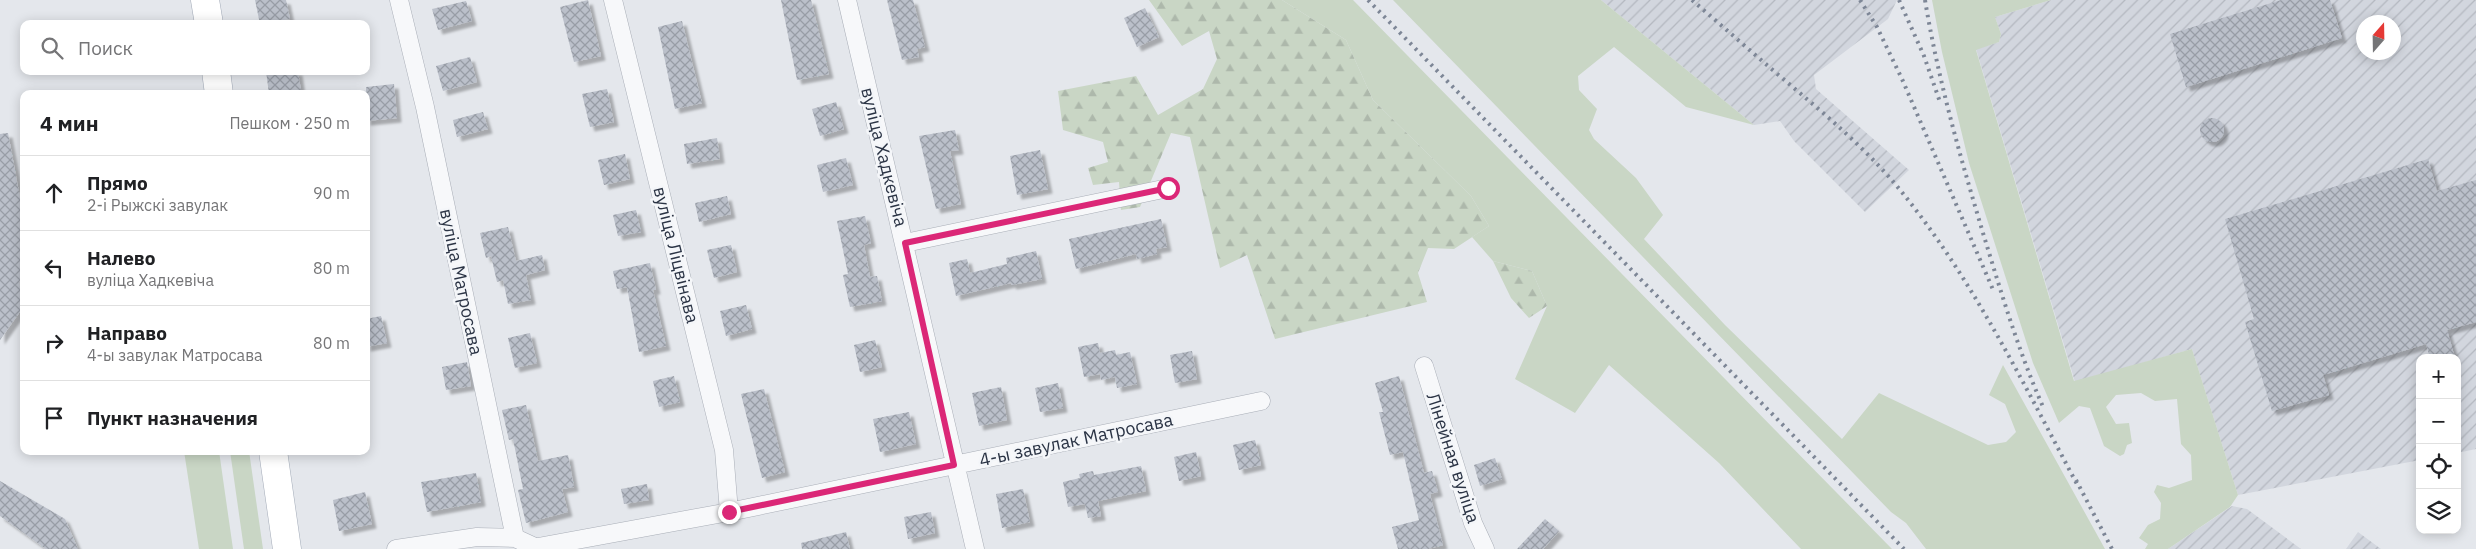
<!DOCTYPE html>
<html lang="ru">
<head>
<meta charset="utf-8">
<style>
	:root { --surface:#fff; --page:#f2f2f2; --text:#202124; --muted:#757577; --line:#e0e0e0 }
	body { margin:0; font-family:"IBM Plex Sans",sans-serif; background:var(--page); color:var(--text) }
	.controls { position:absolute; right:15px; bottom:15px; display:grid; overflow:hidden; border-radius:10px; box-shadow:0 2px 12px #0003 }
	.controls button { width:45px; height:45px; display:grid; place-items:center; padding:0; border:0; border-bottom:1px solid var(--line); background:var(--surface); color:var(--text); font:25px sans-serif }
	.compass { position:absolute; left:2356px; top:15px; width:45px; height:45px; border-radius:50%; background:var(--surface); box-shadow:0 2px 12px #0003; rotate:20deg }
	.stop { position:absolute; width:15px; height:15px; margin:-11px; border:4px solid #db2777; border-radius:50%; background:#fff }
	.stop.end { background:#db2777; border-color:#fff; box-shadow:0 1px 5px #0008 }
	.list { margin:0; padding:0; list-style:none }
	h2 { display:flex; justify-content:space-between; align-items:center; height:65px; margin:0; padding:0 20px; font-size:21px }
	h2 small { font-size:16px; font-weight:400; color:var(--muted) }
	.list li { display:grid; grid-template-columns:32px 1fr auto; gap:15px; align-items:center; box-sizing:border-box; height:75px; padding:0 20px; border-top:1px solid var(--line) }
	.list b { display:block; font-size:19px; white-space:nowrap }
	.list p { margin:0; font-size:16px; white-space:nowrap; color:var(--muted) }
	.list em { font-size:16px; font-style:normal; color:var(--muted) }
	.icon { flex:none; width:28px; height:28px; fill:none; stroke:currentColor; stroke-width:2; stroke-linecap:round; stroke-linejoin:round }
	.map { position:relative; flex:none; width:2476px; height:549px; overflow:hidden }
	.search { position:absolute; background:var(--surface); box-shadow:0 2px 12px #0003; left:20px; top:20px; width:350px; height:55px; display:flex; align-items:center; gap:12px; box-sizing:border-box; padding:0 18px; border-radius:10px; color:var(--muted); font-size:19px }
	.panel { position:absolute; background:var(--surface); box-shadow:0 2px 12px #0003; left:20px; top:90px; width:350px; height:365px; border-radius:10px }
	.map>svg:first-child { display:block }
	.industrial { fill:url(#industrial-furrows); fill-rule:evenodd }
	.green { fill:#c9d6c5 }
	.forest { fill:url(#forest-firs) }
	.building { fill:url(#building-cross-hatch); filter:url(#shadow) }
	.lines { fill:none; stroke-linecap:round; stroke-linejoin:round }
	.minor-casing { stroke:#a9aeb7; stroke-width:19 }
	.primary-casing { stroke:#a3abb8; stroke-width:29 }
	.minor { stroke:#f7f8fa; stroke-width:18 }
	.primary { stroke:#fff; stroke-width:28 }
	.rail { stroke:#7d8696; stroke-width:4; stroke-dasharray:2.5 5; stroke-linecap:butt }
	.route { stroke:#db2777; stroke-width:6 }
	.labels { text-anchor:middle; stroke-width:5; stroke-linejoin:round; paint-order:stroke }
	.street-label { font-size:18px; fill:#2b3445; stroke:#f4f6f9 }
</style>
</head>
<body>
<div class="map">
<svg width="2476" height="549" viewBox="0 0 2476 549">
	<defs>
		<pattern id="industrial-furrows" width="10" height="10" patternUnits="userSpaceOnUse" patternTransform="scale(1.25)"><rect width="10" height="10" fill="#d2d6de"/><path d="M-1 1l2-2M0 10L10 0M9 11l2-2" fill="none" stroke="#b4b8c0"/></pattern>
		<pattern id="forest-firs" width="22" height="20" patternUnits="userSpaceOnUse" patternTransform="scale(1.25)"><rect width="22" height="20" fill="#c9d6c5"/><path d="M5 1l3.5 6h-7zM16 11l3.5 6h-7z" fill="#adb8ab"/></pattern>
		<pattern id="building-cross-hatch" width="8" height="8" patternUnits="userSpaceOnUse" patternTransform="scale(1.25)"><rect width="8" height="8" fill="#bbc0ca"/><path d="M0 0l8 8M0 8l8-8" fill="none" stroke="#989da6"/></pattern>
		<filter id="shadow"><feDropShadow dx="4.5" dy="4.5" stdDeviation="1" flood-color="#0004"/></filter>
	</defs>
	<rect width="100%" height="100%" fill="#e4e7ec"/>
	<!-- industrial -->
	<path class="industrial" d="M1601 0H1897L1888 19 1814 75 1816 89 1909 170 1865 212 1794 141 1780 121 1754 125Z
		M2051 0H2476V449L2457 453V358H2420V460L2238 495 2192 349 2075 382 1976 49 1999 42 2001 34 1995 17ZM2364 22H2394V52H2364Z
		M2232 506 2247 509 2301 549H2168Z
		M2358 532 2381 549H2346Z"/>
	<!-- green -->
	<path class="green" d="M1282 0H1353L1892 549H1801L1719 463 1609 365 1575 413 1515 379 1547 306 1532 271 1493 261 1472 237 1489 226 1471 196 1373 100 1346 40Z
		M1393 0H1601L1754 125 1686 107 1614 47 1578 76 1579 90 1597 109 1589 130 1594 139 1636 178 1663 215 1644 239 1725 325 1842 439 1879 393 1988 445 2006 442 2016 432 2005 404 1989 395 2003 365 2105 549H1926L1906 523 1891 512Z
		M1932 0H2051L1995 17 2001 34 1999 42 1976 50 2074 381 2192 349 2238 495 2230 507 2168 549H2145L2148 544 2139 538 2148 525 2160 519 2161 503 2154 492 2157 485 2169 488 2192 480 2191 455 2181 444 2177 399 2155 401 2141 393 2116 395 2106 407 2116 424 2129 423 2132 443 2127 445 2124 454 2120 456 2104 446 2090 408 2079 406 2059 423 2033 363 1969 163 1942 52Z
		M184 451H219L233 549H199Z
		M230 451H249L263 549H244Z"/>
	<!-- forest -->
	<path class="forest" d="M1149 0H1282L1346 40 1373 100 1471 196 1489 226 1454 249 1428 248 1418 273 1427 302 1275 339 1247 255 1220 268 1190 137 1171 133 1140 207 1121 210 1119 182 1093 185 1088 168 1108 162 1103 142 1063 130 1058 91 1136 76 1158 115 1203 89 1217 59 1209 31 1182 46Z
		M1493 261 1532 271 1547 306 1529 318 1511 298Z"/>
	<!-- building -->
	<path class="building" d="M255 0H286L290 19 260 24Z
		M588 0 601 56 574 62 560 7Z
		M781 0H811L829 74 797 80Z
		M887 0H913L925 47 917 49 919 57 902 60Z
		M2281 0H2330L2342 38 2186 87 2170 34Z
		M466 1 472 21 438 30 432 9Z
		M1145 8 1159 37 1137 47 1124 18Z
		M682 21 702 103 675 109 658 27Z
		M470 57 477 82 443 91 436 66Z
		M266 71H298L301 91 269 94Z
		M394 84 397 118 366 121V87Z
		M607 89 614 122 590 127 582 94Z
		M836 102 844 129 820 136 812 109Z
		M483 112 488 129 457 137 453 120Z
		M2200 130a12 12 0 1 1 24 0a12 12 0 1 1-24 0Z
		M955 130 959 150 950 151 961 204 936 209 919 136Z
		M8 133 24 219V275L19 282 24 306 0 340V134Z
		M717 138 720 159 687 164 684 144Z
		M1040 150 1048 189 1017 195 1010 156Z
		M625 154 630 179 604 185 598 160Z
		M846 158 853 185 823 192 817 165Z
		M2428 159 2437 191 2476 180V322L2447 330 2455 358H2430L2426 344 2323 375 2329 395 2272 411 2245 322 2254 319 2225 219Z
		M727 196 731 214 699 222 695 203Z
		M636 210 641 232 618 236 613 215Z
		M865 216 871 243 864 245 870 277 877 276 882 301 850 307 843 275 848 274 837 221Z
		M1161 219 1167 247 1156 249 1157 254 1137 259 1136 254 1076 269 1069 239Z
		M508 227 516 261 542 255 545 270 526 275 531 300 508 304 503 280 497 282 491 256 486 258 480 233Z
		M731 245 737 272 714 278 707 250Z
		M1036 251 1042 279 1012 285 1011 283 956 296 949 263 967 259 970 273 1007 264 1006 258Z
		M650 263 656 290H653L666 346 639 352 627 287 617 289 613 271Z
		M746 305 752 329 726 336 720 311Z
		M381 316 387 343 366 347V319Z
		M530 333 537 363 515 368 508 338Z
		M875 340 882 367 860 372 854 345Z
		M1098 343 1100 353 1115 350 1116 355 1130 352 1137 384 1117 388 1115 377 1101 380 1100 374 1084 377 1078 347Z
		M1192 351 1197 379 1175 383 1170 355Z
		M467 362 471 386 446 390 442 367Z
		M674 376 680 402 659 407 653 381Z
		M1399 376 1424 473 1432 471 1438 492 1430 494 1443 545 1428 549H1398L1392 527 1419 520 1403 452 1390 455 1379 412H1383L1375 383Z
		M1058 383 1063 408 1040 412 1035 388Z
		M1001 387 1007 420 979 426 972 393Z
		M764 389 785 472 762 478 741 394Z
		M526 405 538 461 568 455 574 487 562 489 568 512 526 523 518 490 523 489 513 439 509 440 502 410Z
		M909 412 916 444 880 452 873 419Z
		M1255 440 1261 465 1239 470 1233 445Z
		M1196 452 1201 476 1179 481 1174 457Z
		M1495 458 1502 479 1480 486 1474 465Z
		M1141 466 1146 491 1098 501 1101 516 1088 518 1085 504 1068 507 1063 482 1080 478 1079 474 1093 471 1094 475Z
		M476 473 481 502 427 512 421 482Z
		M0 481 65 519 78 549H46L0 516Z
		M647 484 649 500 624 504 621 489Z
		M1023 489 1030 522 1002 528 996 494Z
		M365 492 372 524 339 531 333 500Z
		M931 512 935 533 908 539 904 517Z
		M1545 519 1559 531 1543 549H1517Z
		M846 532 850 549H802L801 543Z"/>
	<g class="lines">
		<!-- minor casing -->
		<g class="minor-casing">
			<path id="minor" d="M399 0 425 107 515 538 539 549
				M613 0 724 450 729 512
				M847 0 975 549
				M905 243 1168 188
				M1424 366 1473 523 1485 549
				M538 547 729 512 1261 401
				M396 549 477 537 515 538"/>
		</g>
		<!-- primary casing -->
		<g class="primary-casing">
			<path id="primary" d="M205 0 209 24
				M216 71 219 94
				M273 451 287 549"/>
		</g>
		<!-- minor -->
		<use href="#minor" class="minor"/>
		<!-- primary -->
		<use href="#primary" class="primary"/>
		<!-- rail -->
		<path class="rail" d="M1368 0 1904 549
			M1692 0C1728 31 1764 63 1801 94 1834 122 1868 152 1896 185 1971 275 2023 383 2078 486
			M1860 0 1877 27 1902 79 1994 292
			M1899 0 1924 56 1940 102
			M1925 0C1938 79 1960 156 1983 233 2001 292 2019 353 2044 409
			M2076 480 2112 549"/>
	</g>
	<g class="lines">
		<!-- route -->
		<path class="route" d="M729 512 954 465 905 243 1168 188"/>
	</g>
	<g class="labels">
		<!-- street labels -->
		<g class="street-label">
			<text transform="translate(884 157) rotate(76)" y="6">вуліца Хадкевіча</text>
			<text transform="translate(676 255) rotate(76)" y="6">вуліца Ліцвінава</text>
			<text transform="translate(461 282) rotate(78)" y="6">вуліца Матросава</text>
			<text transform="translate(1076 440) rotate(-12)" y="6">4-ы завулак Матросава</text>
			<text transform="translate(1453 458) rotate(72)" y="6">Лінейная вуліца</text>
		</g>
	</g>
</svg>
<div class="controls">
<button>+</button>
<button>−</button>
<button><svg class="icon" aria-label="locate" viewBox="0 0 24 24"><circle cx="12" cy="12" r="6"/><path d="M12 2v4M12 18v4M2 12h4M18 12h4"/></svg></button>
<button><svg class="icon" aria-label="layers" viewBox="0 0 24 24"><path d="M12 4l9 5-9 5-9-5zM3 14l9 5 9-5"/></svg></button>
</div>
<svg class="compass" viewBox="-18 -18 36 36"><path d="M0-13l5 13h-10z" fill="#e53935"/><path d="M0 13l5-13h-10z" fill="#757577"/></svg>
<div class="stop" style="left:1168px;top:188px"></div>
<div class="stop end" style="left:729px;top:512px"></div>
<div class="search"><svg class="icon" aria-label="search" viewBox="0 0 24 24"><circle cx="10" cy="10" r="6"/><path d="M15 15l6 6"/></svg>Поиск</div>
<section class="panel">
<h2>4 мин<small>Пешком · 250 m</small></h2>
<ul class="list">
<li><svg class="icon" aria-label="ahead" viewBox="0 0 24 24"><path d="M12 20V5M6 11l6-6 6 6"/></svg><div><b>Прямо</b><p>2-і Рыжскі завулак</p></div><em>90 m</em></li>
<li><svg class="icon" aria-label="left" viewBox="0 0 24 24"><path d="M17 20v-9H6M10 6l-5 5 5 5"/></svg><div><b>Налево</b><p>вуліца Хадкевіча</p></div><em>80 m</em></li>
<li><svg class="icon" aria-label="right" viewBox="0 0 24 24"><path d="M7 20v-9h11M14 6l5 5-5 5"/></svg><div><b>Направо</b><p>4-ы завулак Матросава</p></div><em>80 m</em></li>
<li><svg class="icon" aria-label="arrive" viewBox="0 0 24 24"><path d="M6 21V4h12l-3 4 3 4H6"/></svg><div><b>Пункт назначения</b></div></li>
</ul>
</section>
</div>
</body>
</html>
